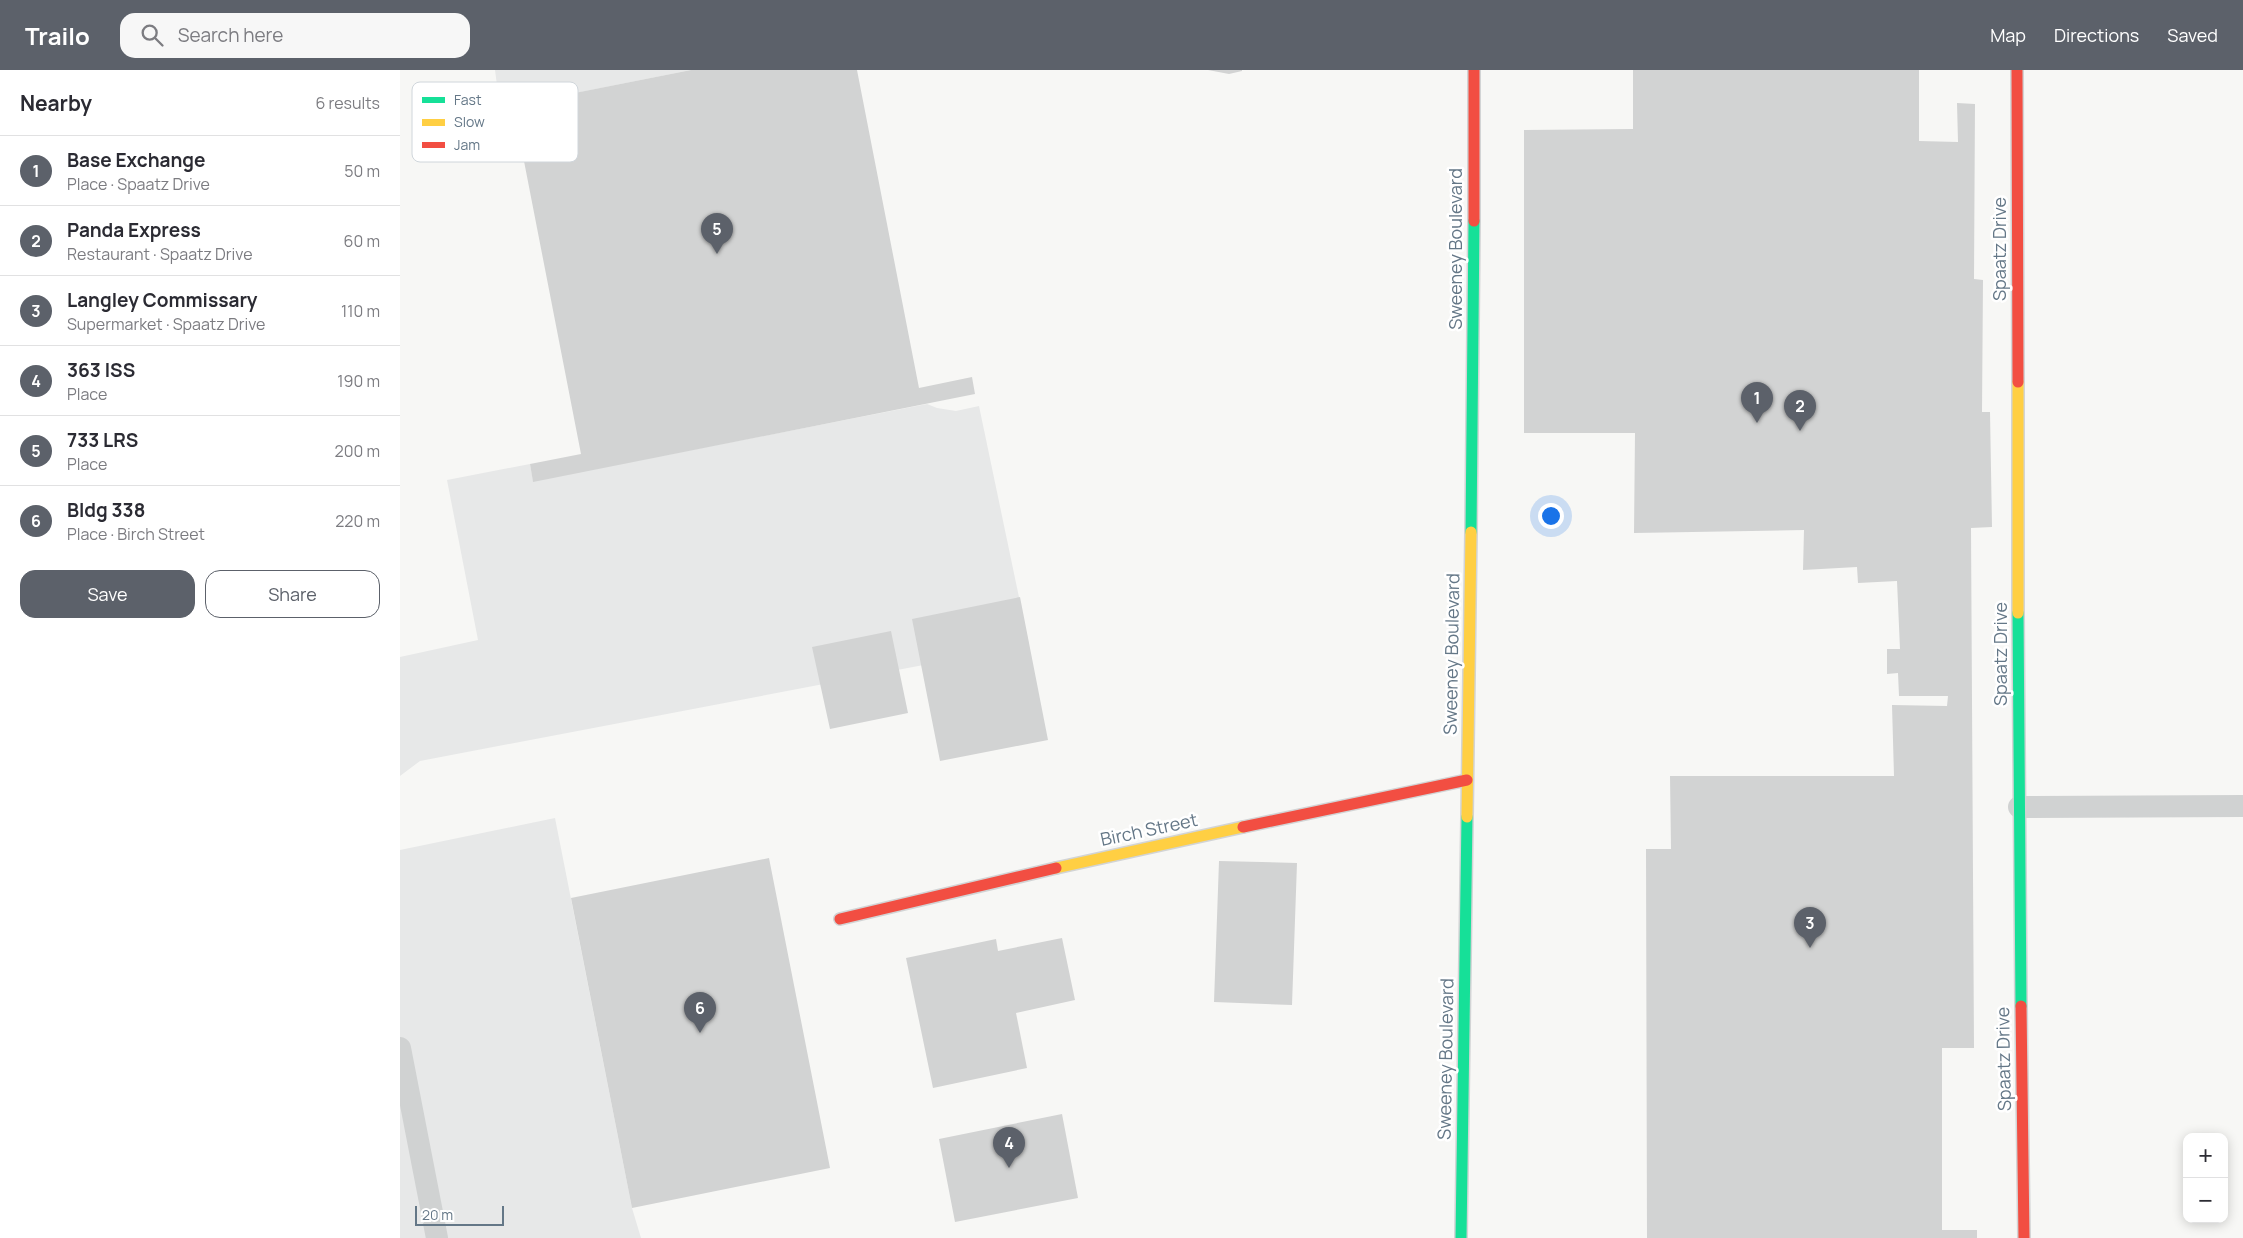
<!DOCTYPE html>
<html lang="en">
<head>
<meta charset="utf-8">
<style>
	:root { --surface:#fff; --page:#f7f7f7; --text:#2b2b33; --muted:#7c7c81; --line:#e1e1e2; --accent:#5c616a }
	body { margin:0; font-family:Manrope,sans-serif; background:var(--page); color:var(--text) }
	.controls { position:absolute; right:15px; bottom:15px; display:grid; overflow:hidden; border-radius:10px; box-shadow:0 2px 12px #0003 }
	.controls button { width:45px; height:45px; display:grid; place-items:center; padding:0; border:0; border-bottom:1px solid var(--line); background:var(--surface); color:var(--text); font:25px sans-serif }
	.scale { position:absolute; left:15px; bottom:12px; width:89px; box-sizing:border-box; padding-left:5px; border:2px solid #647787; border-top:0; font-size:14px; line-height:18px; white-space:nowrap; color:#647787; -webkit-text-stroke:4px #fff; paint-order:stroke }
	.you { position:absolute; left:1150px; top:445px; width:18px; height:18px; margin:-12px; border:4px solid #fff; border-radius:50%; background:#1a73e8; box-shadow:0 0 0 8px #1a73e833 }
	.badge { display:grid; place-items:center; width:32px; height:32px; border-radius:50%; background:var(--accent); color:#fff; font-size:16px; font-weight:700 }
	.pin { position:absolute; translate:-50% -41px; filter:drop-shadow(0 1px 2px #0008) }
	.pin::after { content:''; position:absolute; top:26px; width:18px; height:15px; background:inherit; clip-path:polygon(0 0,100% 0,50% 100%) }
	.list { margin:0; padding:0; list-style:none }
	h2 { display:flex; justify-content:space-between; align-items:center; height:65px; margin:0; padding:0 20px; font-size:21px }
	h2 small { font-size:16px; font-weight:400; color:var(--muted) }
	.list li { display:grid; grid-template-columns:32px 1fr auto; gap:15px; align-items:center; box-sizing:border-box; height:70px; padding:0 20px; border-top:1px solid var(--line) }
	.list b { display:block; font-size:19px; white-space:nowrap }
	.list p { margin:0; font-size:16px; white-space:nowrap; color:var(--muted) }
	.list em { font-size:16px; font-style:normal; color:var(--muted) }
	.actions { display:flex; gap:10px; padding:15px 20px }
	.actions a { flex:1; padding:11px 0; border:1px solid var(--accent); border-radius:15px; text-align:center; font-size:18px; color:var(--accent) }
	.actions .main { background:var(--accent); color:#fff }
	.icon { flex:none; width:28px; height:28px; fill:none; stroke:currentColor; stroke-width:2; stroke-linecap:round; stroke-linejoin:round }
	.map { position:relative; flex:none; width:1843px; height:1168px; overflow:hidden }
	header { display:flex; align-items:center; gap:30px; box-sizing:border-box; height:70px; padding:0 25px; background:var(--accent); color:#fff }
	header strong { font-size:24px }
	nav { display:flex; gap:28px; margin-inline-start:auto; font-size:18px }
	.search { width:350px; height:45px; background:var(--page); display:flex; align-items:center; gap:12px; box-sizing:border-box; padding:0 18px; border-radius:15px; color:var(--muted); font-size:19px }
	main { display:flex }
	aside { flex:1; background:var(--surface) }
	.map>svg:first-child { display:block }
	.built { fill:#e7e8e8 }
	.building { fill:#d2d3d3 }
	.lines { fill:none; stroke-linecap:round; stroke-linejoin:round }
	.fast-casing { stroke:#d2d4d5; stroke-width:14 }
	.slow-casing { stroke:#d2d4d5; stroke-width:14 }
	.jam-casing { stroke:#d2d4d5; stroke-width:14 }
	.street { stroke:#d0d2d2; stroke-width:22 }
	.fast { stroke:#16e098; stroke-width:11 }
	.slow { stroke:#ffcf43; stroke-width:11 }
	.jam { stroke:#f24e42; stroke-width:11 }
	.labels { text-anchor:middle; stroke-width:5; stroke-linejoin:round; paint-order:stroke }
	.street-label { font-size:18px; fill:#647787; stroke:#fff }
	.key { fill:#fff; stroke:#d0d6db; stroke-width:1 }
	.key-label { font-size:14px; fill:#647787 }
</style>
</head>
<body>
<header>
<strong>Trailo</strong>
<div class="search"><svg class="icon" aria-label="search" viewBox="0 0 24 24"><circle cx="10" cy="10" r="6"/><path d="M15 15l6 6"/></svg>Search here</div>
<nav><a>Map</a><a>Directions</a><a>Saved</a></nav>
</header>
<main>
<aside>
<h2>Nearby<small>6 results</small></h2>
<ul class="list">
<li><span class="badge">1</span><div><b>Base Exchange</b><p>Place · Spaatz Drive</p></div><em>50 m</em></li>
<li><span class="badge">2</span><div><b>Panda Express</b><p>Restaurant · Spaatz Drive</p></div><em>60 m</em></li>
<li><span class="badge">3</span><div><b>Langley Commissary</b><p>Supermarket · Spaatz Drive</p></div><em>110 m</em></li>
<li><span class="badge">4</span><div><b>363 ISS</b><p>Place</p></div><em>190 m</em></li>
<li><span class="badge">5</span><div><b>733 LRS</b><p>Place</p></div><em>200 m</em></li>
<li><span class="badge">6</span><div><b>Bldg 338</b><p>Place · Birch Street</p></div><em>220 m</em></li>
</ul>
<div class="actions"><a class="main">Save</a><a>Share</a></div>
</aside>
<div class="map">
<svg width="1843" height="1168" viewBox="0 0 1843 1168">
	<rect width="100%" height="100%" fill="#f7f7f5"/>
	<!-- built -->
	<path class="built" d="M95 0H291L100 38Z
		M527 334 537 338 556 341 579 336 629 575 20 691 0 706V587L78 570 47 410 130 394 133 411Z
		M155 748 232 1138 241 1168H0V780Z"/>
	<!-- building -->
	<path class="building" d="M291 0H457L519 318 572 307 575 324 133 412 130 394 181 384 116 50 66 60 64 45Z
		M808 0H842V1L829 4Z
		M1233 0H1519V71L1558 72 1557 33 1575 34 1574 209 1583 210 1582 342H1590L1592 457 1571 458 1574 978H1542V1160H1577V1168H1247L1246 779H1271L1270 706H1494L1492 635 1547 636 1548 626H1499L1498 603 1487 604V579H1500L1497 511 1458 513 1457 497 1403 500 1404 460 1234 463 1235 363H1124V60L1233 59Z
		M620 527 648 670 540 691 512 549Z
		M491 561 508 643 430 659 412 577Z
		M369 788 430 1098 232 1138 171 828Z
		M819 791 897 793 892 935 814 932Z
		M662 868 675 930 616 943 627 998 533 1018 506 888 596 869 598 881Z
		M662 1044 678 1128 555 1152 539 1069Z"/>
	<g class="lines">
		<!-- fast casing -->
		<g class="fast-casing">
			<path id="fast" d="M1071 462 1074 151
				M1618 543 1621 936
				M1061 1168 1067 747"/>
		</g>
		<!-- slow casing -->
		<g class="slow-casing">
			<path id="slow" d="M1618 312V543
				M1067 747 1071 462
				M656 798 843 757"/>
		</g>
		<!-- jam casing -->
		<g class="jam-casing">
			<path id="jam" d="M1617 0 1618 312
				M1074 151V0
				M843 757 1067 710
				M440 849 656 798
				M1621 936 1624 1168"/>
		</g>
		<!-- street -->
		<path class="street" d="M1619 737 1843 736
			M0 978 37 1168"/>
		<!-- fast -->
		<use href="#fast" class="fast"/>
		<!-- slow -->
		<use href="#slow" class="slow"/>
		<!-- jam -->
		<use href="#jam" class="jam"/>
	</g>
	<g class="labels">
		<!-- street labels -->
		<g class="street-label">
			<text transform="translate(1056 179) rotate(-90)" y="6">Sweeney Boulevard</text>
			<text transform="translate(1600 179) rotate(-90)" y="6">Spaatz Drive</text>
			<text transform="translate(1052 584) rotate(-89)" y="6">Sweeney Boulevard</text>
			<text transform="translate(1601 584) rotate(-90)" y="6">Spaatz Drive</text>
			<text transform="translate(749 760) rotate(-12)" y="6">Birch Street</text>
			<text transform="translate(1046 989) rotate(-89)" y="6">Sweeney Boulevard</text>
			<text transform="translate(1604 989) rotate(-91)" y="6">Spaatz Drive</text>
		</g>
	</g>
	<!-- legend -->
	<rect x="12" y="12" width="166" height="80" rx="8" class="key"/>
	<rect x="22" y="27" width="23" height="6" fill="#16e098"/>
	<rect x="22" y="49" width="23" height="7" fill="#ffcf43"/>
	<rect x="22" y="72" width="23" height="6" fill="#f24e42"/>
	<g class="key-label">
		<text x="54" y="35">Fast</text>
		<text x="54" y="57">Slow</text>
		<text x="54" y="80">Jam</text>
	</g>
</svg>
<div class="controls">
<button>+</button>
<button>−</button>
</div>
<div class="scale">20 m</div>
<div class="you"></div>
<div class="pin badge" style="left:1357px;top:353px">1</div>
<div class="pin badge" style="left:1400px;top:361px">2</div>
<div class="pin badge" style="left:1410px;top:878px">3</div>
<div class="pin badge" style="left:609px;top:1098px">4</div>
<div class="pin badge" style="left:317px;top:184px">5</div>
<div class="pin badge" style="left:300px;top:963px">6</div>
</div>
</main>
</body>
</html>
